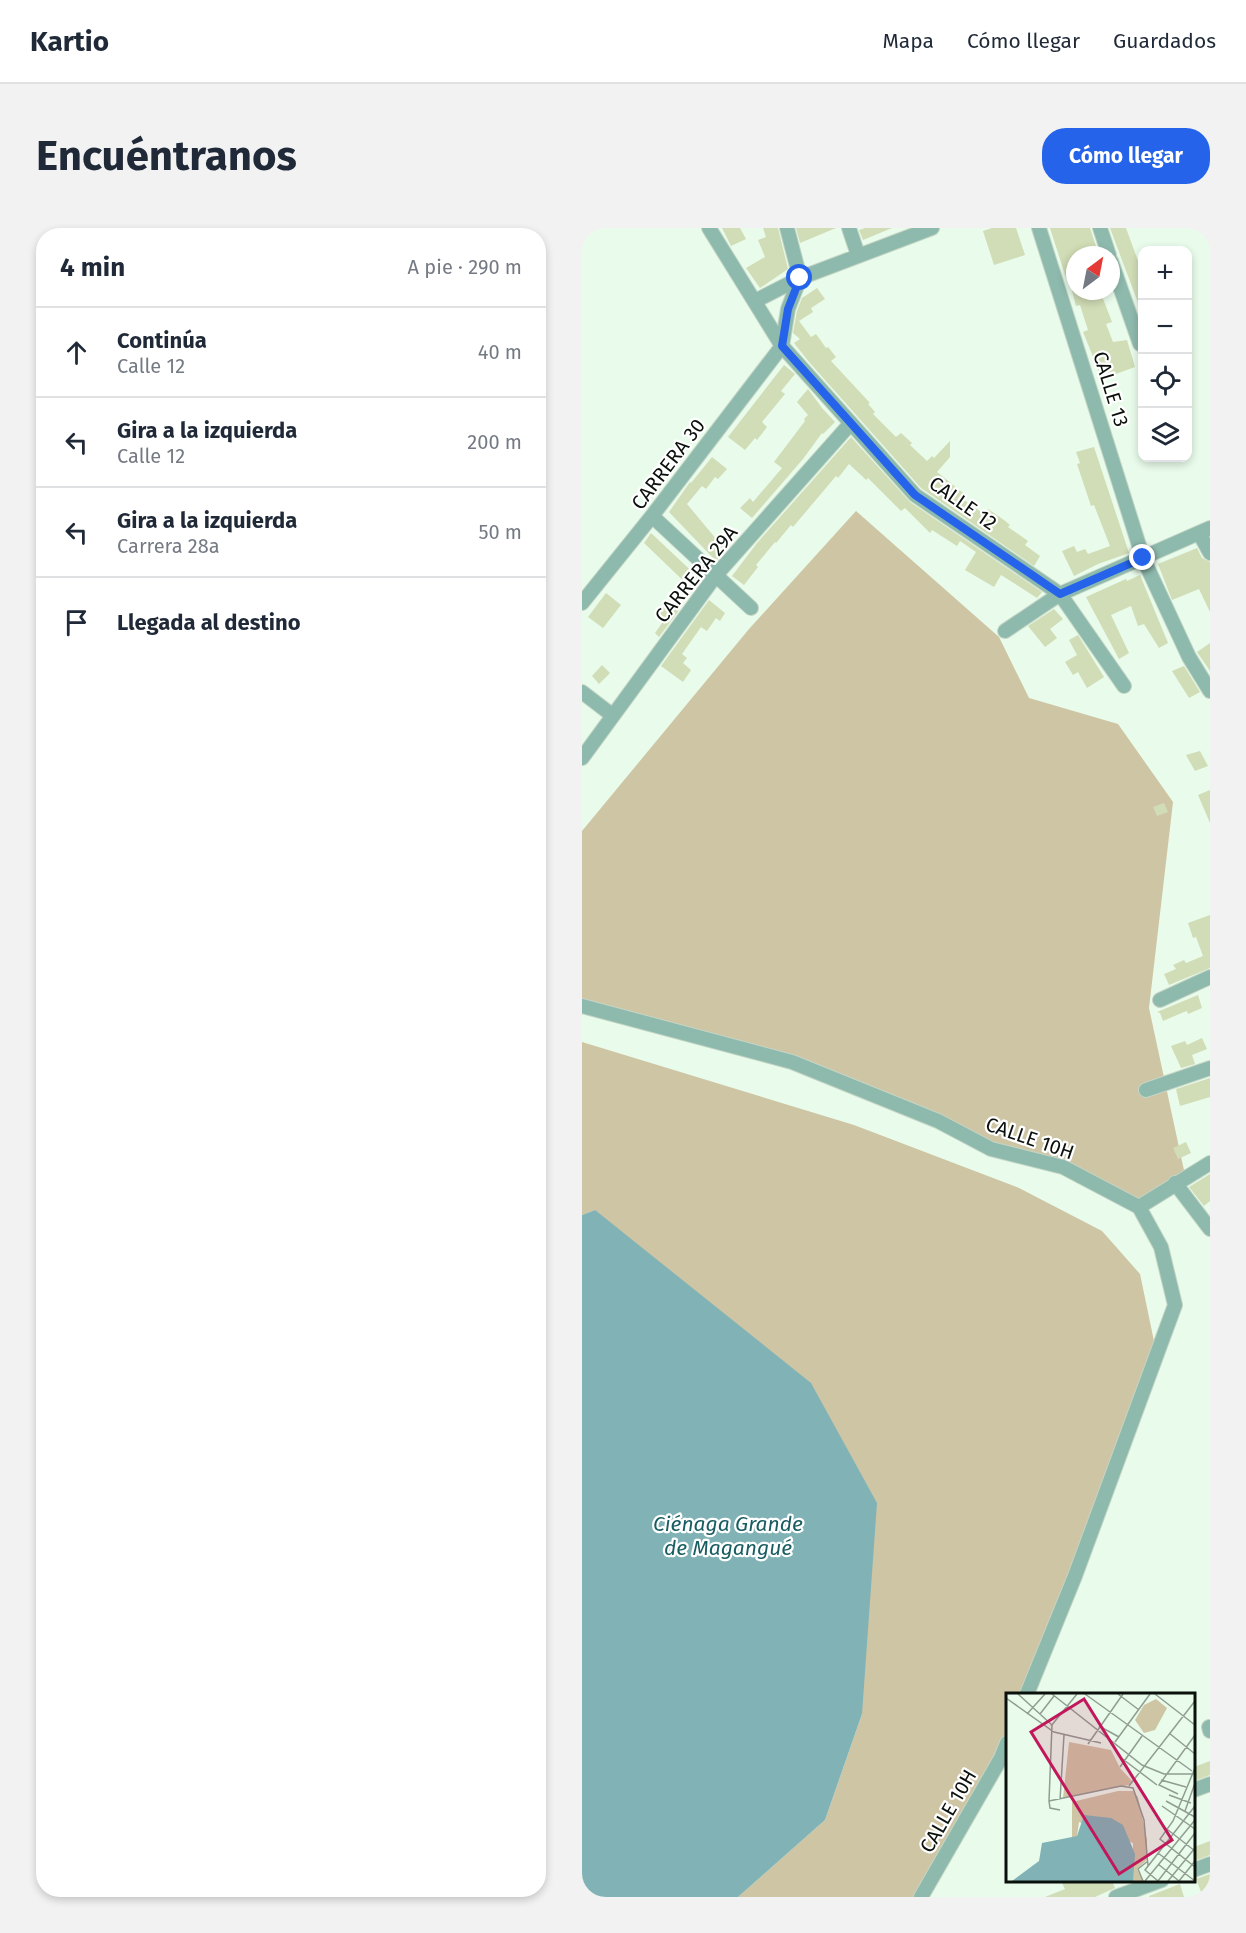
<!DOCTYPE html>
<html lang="es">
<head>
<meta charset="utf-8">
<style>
	:root { --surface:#fff; --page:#f2f2f3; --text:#1f2937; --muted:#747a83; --line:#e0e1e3; --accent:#2563eb }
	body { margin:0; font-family:"Fira Sans",sans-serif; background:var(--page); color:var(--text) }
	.controls { position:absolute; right:18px; top:18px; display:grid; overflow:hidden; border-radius:12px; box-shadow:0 3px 9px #0003 }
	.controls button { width:54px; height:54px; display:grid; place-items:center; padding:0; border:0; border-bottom:2px solid var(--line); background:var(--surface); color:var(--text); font:30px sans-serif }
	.compass { position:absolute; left:484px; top:18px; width:54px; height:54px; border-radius:50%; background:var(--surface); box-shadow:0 3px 9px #0003; rotate:32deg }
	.stop { position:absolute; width:18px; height:18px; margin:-14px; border:4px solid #2563eb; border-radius:50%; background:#fff }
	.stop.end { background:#2563eb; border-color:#fff; box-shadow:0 2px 6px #0008 }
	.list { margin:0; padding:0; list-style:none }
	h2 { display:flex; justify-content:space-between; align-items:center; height:78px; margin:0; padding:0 24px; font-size:26px }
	h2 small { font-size:20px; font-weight:400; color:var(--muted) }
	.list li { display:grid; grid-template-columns:39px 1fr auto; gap:18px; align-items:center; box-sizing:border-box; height:90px; padding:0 24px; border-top:2px solid var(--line) }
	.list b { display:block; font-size:22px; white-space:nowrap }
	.list p { margin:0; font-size:20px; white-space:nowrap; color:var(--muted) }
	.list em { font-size:20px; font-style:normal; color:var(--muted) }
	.icon { flex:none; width:33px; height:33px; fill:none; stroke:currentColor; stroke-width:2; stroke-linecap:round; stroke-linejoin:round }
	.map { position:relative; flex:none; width:628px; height:1669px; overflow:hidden; border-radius:24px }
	header { display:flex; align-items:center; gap:36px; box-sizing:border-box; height:84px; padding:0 30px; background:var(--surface); border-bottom:2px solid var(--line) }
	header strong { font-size:28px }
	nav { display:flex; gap:33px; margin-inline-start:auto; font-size:21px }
	.intro { display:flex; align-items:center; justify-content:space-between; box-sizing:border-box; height:144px; padding:0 36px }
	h1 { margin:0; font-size:42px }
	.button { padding:15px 27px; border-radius:24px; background:var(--accent); color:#fff; font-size:21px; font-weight:700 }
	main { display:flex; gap:36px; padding:0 36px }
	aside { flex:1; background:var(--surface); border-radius:24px; box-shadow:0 3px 9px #0003 }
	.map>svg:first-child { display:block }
	.green { fill:#cec5a4 }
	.water { fill:#81b3b6 }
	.building { fill:#d1ddb6 }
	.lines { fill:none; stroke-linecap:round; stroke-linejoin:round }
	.street-casing { stroke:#c5d5c6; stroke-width:16 }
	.street { stroke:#8ebaad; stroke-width:14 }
	.route { stroke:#2563eb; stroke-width:8 }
	.labels { text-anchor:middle; stroke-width:4.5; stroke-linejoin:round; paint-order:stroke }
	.street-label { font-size:20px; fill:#0a100b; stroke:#fff }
	.water-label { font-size:21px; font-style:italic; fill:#185d61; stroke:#fff }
	.inset-road { fill:none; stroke:#909d91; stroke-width:1.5 }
	.view { fill:#c2185b; fill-opacity:0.15; stroke:#c2185b; stroke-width:3 }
	.inset-edge { fill:none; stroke:#0a100b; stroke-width:3 }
</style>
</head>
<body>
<header>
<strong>Kartio</strong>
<nav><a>Mapa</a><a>Cómo llegar</a><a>Guardados</a></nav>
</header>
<div class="intro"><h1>Encuéntranos</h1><a class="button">Cómo llegar</a></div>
<main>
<aside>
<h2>4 min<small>A pie · 290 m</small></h2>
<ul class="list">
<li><svg class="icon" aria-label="ahead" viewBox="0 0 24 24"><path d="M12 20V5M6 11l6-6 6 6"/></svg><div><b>Continúa</b><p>Calle 12</p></div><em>40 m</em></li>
<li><svg class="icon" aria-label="left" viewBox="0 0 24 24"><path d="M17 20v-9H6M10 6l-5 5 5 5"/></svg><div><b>Gira a la izquierda</b><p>Calle 12</p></div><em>200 m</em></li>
<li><svg class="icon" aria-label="left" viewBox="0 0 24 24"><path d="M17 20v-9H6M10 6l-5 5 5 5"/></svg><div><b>Gira a la izquierda</b><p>Carrera 28a</p></div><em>50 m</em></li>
<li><svg class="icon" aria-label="arrive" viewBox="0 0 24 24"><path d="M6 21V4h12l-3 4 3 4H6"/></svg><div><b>Llegada al destino</b></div></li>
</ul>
</aside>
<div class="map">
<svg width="628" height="1669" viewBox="0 0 628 1669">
	<rect width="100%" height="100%" fill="#e9fbea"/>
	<!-- green -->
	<path class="green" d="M274 283 417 409 447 470 536 496 591 574 567 780 603 947 557 976 410 918 210 830 0 775V603L167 401Z
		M0 814 272 897 437 960 520 1003 558 1046 573 1118 488 1346 440 1466H425V1504L416 1528 337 1669H156L243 1592 280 1486 13 982 0 987Z"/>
	<!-- water -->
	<path class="water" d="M13 982 229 1155 295 1275 280 1486 243 1592 156 1669H0V987Z"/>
	<!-- building -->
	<path class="building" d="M140 0H158L164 11 149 18Z
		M181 0H196L206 41 178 60 164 40 183 29 176 12 184 9Z
		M214 0H254L218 15Z
		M283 0H310L281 12 277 2Z
		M410 0H434L443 27 412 37 401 3Z
		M468 0H508L515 21 493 27V56L484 50Z
		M528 0H544L559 41H561V88Z
		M235 60 243 71 229 80 231 84 217 93 229 109 234 106 244 120 246 119 254 129 249 133 288 175 286 176 293 184 291 186 314 209 319 205 330 215 328 217 345 233 350 228 352 230 368 213V229L355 244 385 268 382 272 402 286 406 281 422 292 428 297 426 299 446 313 443 317 458 328 452 338 339 260 227 134 212 115 218 111 211 105 215 83 220 70Z
		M490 63H518L530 94 524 96 531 114 545 112 553 139 520 151 501 104 506 102 498 77 494 78Z
		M202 137 213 146 199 163 203 166 180 194 185 199 175 212 173 210 163 222 146 209Z
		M226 161 240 180 253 194 241 206 240 205 221 231 170 290 158 280 168 270 171 274 200 240 192 234 223 193 222 191 226 187 215 174Z
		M269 209 328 274 460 364 455 370 419 347 412 359 383 342 394 324 378 313 375 318 350 302 348 305 323 280 319 283 286 250 284 252 280 248 267 236 256 250 254 248 211 299 209 297 194 315 193 314 174 337 176 339 162 357 150 348 175 315Z
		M512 219 547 325 516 336 492 348 480 323 492 318 495 324 503 321 506 326 528 318 512 277 509 278 495 236 498 235 494 224Z
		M130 229 145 241 136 251 133 249 124 261 120 258 105 276 135 312 138 308 148 318 134 333 87 284 108 254 109 255Z
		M69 305 119 352 111 362 62 315Z
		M615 320 620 330 628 334V384L617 361 590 372 576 336Z
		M558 347 586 415 577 420 562 396 556 398 549 378 529 387 547 425 537 431 504 369 544 351 545 353Z
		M24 365 39 377 21 400 6 389Z
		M87 372 98 381 77 409 73 405 83 391 76 386Z
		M127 372 143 385 138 393 134 390 125 403 119 399 100 426 105 430 101 435 109 442 101 454 79 438Z
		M472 381 481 391 468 401 475 410 463 419 446 398Z
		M496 407 522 449 505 460 496 444 491 447 483 434 495 427 487 412Z
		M628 415V443L615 424Z
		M20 437 28 445 17 456 10 448Z
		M602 438 618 464 607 470 590 443Z
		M618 523 626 538 613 543 604 527Z
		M628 562V595L616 567Z
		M582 575 586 584 575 588 571 579Z
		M628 687V740L587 757 582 746 594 741 591 737 602 732 604 735 621 728 614 709 611 710 606 695Z
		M616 767 620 780 606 786 605 783 602 784 581 793 578 785 575 784Z
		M620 810 625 821 610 827 613 836 599 840 589 818 603 813 605 817Z
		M628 850V869L598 878 594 861Z
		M604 914 609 925 596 931 591 920Z
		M628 946V973L622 978 607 959Z
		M628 1533V1547L612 1553V1539Z
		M628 1613V1627L612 1633V1619Z
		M628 1646V1669H621L614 1651Z
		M479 1653H530L533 1660 513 1669H463L483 1661Z
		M598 1656 602 1669H567V1668Z"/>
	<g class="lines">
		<!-- street casing -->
		<g class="street-casing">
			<path id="street" d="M127 0 200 118 333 267 478 366 542 458
				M267 0 276 27
				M457 0 561 330 607 429 628 463
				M518 0 527 27
				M529 33 558 116
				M173 73 218 50 350 0
				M70 288 169 380
				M617 305 628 325
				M0 375 70 288 200 118 206 81 218 50 205 0
				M423 403 478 366 628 300
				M0 464 30 487
				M0 530 134 347 269 195
				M578 772 628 749
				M0 778 210 834 356 893 409 921 481 939 557 979 579 1019 593 1077 493 1348 445 1466
				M564 862 628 840
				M593 955 628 1001
				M557 979 628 935
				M627 1499 628 1503
				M612 1562 628 1556
				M612 1642 628 1636
				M339 1669 419 1530 425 1515
				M534 1669 580 1652"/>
		</g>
		<!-- street -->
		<use href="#street" class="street"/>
	</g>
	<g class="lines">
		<!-- route -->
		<path class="route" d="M218 50 206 81 200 118 333 267 478 366 561 330"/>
	</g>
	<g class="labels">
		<!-- street labels -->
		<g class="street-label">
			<text transform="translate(529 161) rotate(73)" y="7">CALLE 13</text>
			<text transform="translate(86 236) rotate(-53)" y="7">CARRERA 30</text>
			<text transform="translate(381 275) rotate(35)" y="7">CALLE 12</text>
			<text transform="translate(114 346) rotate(-51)" y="7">CARRERA 29A</text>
			<text transform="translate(448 910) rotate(19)" y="7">CALLE 10H</text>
			<text transform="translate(366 1583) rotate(-60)" y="7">CALLE 10H</text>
		</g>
		<!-- water labels -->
		<g class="water-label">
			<text x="146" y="1303">Ciénaga Grande<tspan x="146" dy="24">de Magangué</tspan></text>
		</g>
	</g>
	<!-- overview -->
	<g transform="translate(424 1465)">
		<rect width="189" height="189" fill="#e9fbea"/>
		<path d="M150 6 161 15 149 37 138 40 129 27 138 12ZM63 49 105 57 114 75 126 88 123 92 57 105ZM112 98H127L132 104 141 147V167L131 176 137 188H127V150L73 129 71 143 66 146V109Z" fill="#cec5a4"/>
		<path d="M78 122 105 125 117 132 129 161 127 188H6L33 168 36 150 71 143Z" fill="#81b3b6"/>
		<path class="inset-road" d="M12 1 46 32 43 108 44 115 54 117M46 1 136 72 158 81H189M79 1 186 78M112 1 133 17M149 1 189 32M0 5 48 39 95 50M21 21 39 1M34 21 48 3M45 33 71 1M93 33 113 44M163 40 189 61M109 49 144 1M82 51 117 1M114 64 151 92M114 74 136 43M189 75 167 128 154 146 189 174M155 87 180 94M123 93 189 8M172 101 153 92 189 42M163 102 185 110M54 107 58 42M43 108 115 93 127 95 138 127 142 173M160 108 189 124M156 113 189 136M179 118 189 90M157 133 189 158M152 160 189 188M152 171 173 188M137 188 132 176 142 168M139 188 189 127M152 188 139 177 189 113M152 188 189 140M162 188 189 155M173 188 189 168"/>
		<path class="view" d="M78 6 166 147 113 181 25 39Z"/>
		<rect width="189" height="189" class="inset-edge"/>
	</g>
</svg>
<div class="controls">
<button>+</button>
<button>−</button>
<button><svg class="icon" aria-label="locate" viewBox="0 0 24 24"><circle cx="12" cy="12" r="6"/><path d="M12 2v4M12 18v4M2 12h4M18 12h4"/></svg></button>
<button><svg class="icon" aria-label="layers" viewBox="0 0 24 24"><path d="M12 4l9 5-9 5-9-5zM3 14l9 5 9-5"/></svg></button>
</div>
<svg class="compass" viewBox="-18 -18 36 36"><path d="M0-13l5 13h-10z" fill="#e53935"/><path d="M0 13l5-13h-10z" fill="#747a83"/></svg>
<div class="stop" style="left:218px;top:50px"></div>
<div class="stop end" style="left:561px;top:330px"></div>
</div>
</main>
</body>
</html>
